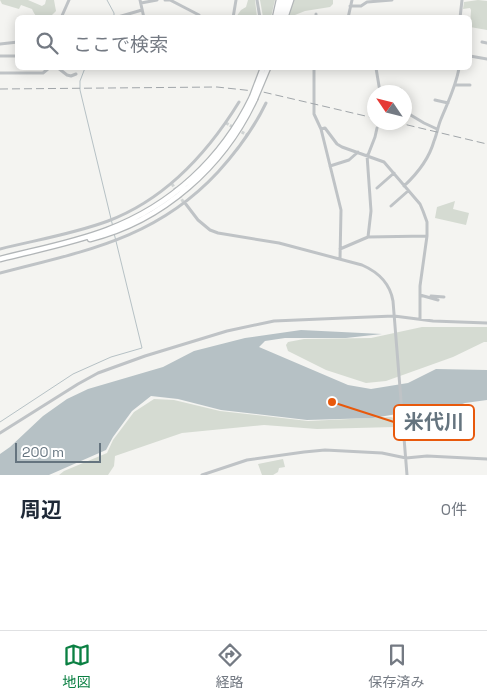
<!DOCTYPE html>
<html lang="ja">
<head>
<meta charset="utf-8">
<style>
	:root { --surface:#fff; --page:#f2f2f3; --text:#1f2937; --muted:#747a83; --line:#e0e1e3; --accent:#0b8043 }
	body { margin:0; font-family:"Space Grotesk","Noto Sans JP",sans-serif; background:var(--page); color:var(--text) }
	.compass { position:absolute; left:367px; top:85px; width:45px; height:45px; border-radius:50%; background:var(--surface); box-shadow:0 2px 12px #0003; rotate:305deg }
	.scale { position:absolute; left:15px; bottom:12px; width:86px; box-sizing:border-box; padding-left:5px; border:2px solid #65747f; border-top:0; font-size:14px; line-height:18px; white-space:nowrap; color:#65747f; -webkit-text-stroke:4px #fff; paint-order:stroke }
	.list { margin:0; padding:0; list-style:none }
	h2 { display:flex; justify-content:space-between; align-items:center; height:65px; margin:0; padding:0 20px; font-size:21px }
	h2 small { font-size:16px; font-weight:400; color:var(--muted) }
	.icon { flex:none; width:28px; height:28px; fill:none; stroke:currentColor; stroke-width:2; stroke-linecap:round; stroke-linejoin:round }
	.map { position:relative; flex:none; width:487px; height:475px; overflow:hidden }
	.search { position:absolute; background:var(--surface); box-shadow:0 2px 12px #0003; left:15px; right:15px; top:15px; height:55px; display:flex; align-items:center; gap:12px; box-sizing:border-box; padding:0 18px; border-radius:8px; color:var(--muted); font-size:19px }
	.sheet { height:155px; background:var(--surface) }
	nav { display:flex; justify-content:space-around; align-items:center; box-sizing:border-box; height:70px; border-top:1px solid var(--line); background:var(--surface); font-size:14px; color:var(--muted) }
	nav a { display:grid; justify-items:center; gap:2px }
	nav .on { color:var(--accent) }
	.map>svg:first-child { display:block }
	.green { fill:#d5dbd2 }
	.water { fill:#b6c1c5 }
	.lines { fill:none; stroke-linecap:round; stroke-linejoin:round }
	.stream { stroke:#b6c1c5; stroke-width:1 }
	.minor-tunnel { stroke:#d0d4d4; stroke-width:3; stroke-dasharray:3 1.5; stroke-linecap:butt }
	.highway-casing { stroke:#b2b6b8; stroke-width:7 }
	.minor { stroke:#bfc3c6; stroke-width:3 }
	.highway { stroke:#fff; stroke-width:4.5 }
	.rail { stroke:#a1a6aa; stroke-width:1; stroke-dasharray:8 4; stroke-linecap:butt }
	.highway-bridge-casing { stroke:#b2b6b8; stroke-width:7; stroke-linecap:butt }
	.highway-bridge { stroke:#fff; stroke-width:4.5 }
	.leader { fill:none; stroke:#e8590c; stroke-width:2 }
	.callout-dot { fill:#e8590c; stroke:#fff; stroke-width:2 }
	.callout { fill:#fff; stroke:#e8590c; stroke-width:2 }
	.callout-label { font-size:20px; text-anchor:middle; font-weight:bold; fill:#65747f }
</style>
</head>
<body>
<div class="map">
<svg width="487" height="475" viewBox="0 0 487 475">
	<rect width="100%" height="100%" fill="#f4f4f1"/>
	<!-- green -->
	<path class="green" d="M0 0H28L42 6 45 4 46 0H54L56 11 50 17C40 18 36 19 32 9L21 5 19 9 2 4Z
		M248 0H255L257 17H236L241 10 246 7Z
		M260 0H275L271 17H263Z
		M293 0H333V4L330 7 305 11 290 17 288 16Z
		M478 0 487 1V30L470 27 471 10 470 8 463 9 464 2Z
		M383 86 396 88 397 87 402 88 400 92H383Z
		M455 201 453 209 469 213 466 225 435 218 437 207Z
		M422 327H487V342H484L453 357 386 381 366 383 326 370 288 351 286 345 288 342 304 339 371 338Z
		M154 399 174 400 220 411 308 421 391 417 399 420 400 423 395 427 317 429 264 425 182 433 115 456 114 466 108 475H59L64 471 107 453 113 440 134 412Z
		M283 459 285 467 279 468 278 472 273 475H262L258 464Z"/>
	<!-- water -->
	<path class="water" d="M301 330 382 334 346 338H285L265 341 259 347 348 385 371 389 408 383 436 369 487 370V400L465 403 443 411 421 410 373 418 307 420 221 410 178 399 151 396 132 411 113 437 106 450 49 475H0V454L10 447 43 416 67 399 88 389 163 367 194 351 245 338Z"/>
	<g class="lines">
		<!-- stream -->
		<path class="stream" d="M107 0 114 13V18
			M85 68 80 81V90L113 227
			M0 422 73 374 111 357 142 348 114 233"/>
		<!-- minor-tunnel -->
		<path class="minor-tunnel" d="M226 123 247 135
			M172 184 184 203"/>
		<!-- highway casing -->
		<g class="highway-casing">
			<path id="highway" d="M283 16 287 0
				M275 18 279 0
				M278 18 283 0
				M285 18 291 0
				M90 239C163 221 224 166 255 99
				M0 259C35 250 73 243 107 230 171 206 222 159 252 97"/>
		</g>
		<!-- minor -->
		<path class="minor" d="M140 0 144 18
			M165 0H170L199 15 200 18
			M257 0 260 18
			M141 3 157 0
			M350 6H361L367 2 392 0
			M118 17 142 10
			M61 18 69 0
			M158 18 160 17
			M233 18 236 0
			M316 18V14
			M348 18 352 0
			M460 18 462 0
			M482 42 487 43
			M0 44 18 42
			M0 56H18
			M470 56 487 59
			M58 68 67 75 71 76 76 74
			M314 68V114L321 129 341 210 340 259
			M376 68 380 92
			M419 68H420
			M0 73H43L49 68
			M455 85H470
			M435 100 448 103
			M404 111 424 123 437 129
			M321 129 325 128 337 144 342 147 384 162 420 204 423 211 427 222V236L420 286V319
			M367 155 371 211 368 237
			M368 155 375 137 377 128
			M330 166 349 160 358 152
			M404 186C418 173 429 159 434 141 437 134 438 126 441 119 448 102 456 86 459 68
			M377 188 394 173
			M185 203 198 220 210 230 218 233 279 243 362 265C378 272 390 283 393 301L407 475
			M391 206 408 191
			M0 249C36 240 73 234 108 221 166 199 207 154 239 102
			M340 249 368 237 427 236
			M0 273C85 251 156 239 218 172 237 151 254 128 266 103
			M420 295 438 300
			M431 296 444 297
			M0 433 78 384 98 373 145 356 227 331 274 321 344 318 394 316 433 321 487 323
			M202 475 247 460 304 452 325 450 382 453 406 458 427 456 487 459"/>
		<!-- highway -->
		<use href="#highway" class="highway"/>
		<!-- rail -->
		<path class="rail" d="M0 89 217 87 263 92 374 118
			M395 122 487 144"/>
		<!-- highway-bridge casing -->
		<g class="highway-bridge-casing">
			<path id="highway-bridge" d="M252 97 263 68
				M255 99 268 68"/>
		</g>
		<!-- highway-bridge -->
		<use href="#highway-bridge" class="highway-bridge"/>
	</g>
	<!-- callouts -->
	<path class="leader" d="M332 402L394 422"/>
	<circle class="callout-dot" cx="332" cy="402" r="5"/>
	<rect class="callout" x="394" y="405" width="80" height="35" rx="5"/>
	<g class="callout-label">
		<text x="434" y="429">米代川</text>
	</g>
</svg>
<svg class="compass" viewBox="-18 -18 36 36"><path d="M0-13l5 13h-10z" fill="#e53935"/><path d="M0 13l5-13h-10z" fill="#747a83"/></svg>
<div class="scale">200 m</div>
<div class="search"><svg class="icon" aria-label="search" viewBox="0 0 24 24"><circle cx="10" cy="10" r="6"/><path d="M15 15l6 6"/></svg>ここで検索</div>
</div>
<section class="sheet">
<h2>周辺<small>0件</small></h2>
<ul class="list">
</ul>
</section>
<nav>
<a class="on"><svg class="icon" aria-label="map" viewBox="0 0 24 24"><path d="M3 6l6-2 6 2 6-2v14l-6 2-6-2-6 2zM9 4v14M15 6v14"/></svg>地図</a>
<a><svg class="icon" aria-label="directions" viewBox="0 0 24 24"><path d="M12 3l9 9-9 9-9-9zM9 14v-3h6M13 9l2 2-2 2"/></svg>経路</a>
<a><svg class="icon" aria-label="saved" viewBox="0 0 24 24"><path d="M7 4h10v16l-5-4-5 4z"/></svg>保存済み</a>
</nav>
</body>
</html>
